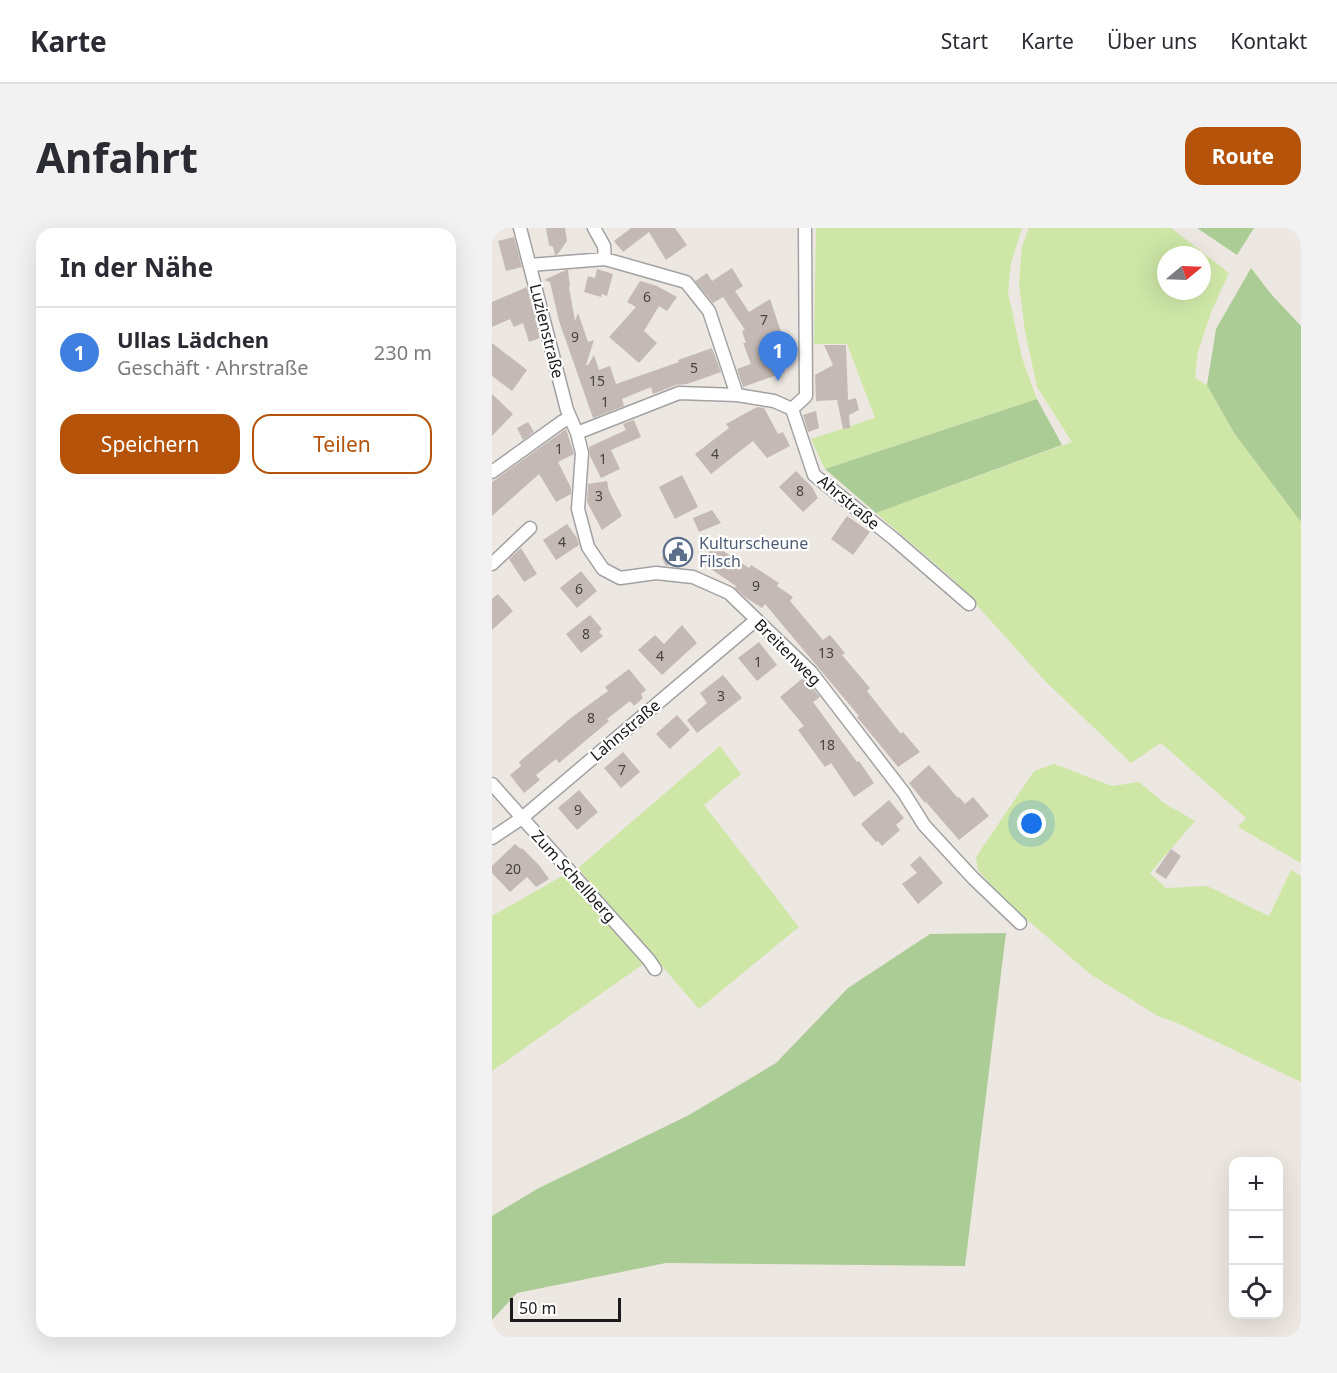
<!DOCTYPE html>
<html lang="de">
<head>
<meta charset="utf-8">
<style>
	:root { --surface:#fff; --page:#f2f2f3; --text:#2b2b33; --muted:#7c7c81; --line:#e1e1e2; --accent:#b45309 }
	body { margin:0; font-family:"Noto Sans",sans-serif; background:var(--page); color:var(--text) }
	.controls { position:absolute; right:18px; bottom:18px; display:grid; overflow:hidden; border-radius:12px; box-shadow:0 6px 24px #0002 }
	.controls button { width:54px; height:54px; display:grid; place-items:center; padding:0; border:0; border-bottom:2px solid var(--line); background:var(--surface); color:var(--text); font:30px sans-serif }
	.compass { position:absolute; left:665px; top:18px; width:54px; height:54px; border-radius:50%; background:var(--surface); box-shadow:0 6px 24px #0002; rotate:71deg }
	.scale { position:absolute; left:18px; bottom:15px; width:111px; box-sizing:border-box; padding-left:6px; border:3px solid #1b1b1b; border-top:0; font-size:16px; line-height:21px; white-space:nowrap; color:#1b1b1b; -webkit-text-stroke:4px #fff; paint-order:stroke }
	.you { position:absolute; left:540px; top:596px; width:21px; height:21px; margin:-15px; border:4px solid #fff; border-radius:50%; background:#1a73e8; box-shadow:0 0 0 9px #1a73e833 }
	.badge { display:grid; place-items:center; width:39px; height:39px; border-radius:50%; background:var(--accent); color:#fff; font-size:20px; font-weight:700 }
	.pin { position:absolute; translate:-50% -50px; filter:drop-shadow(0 2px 3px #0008) }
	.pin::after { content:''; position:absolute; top:32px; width:21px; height:18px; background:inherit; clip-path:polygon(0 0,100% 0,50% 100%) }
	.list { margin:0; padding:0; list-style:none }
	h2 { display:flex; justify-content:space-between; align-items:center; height:78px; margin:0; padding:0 24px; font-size:26px }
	h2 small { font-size:20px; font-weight:400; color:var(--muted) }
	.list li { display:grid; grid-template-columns:39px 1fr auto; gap:18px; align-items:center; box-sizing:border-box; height:90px; padding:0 24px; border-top:2px solid var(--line) }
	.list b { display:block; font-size:22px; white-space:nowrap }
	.list p { margin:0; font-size:20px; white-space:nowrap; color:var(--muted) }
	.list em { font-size:20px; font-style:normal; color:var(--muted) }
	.actions { display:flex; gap:12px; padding:18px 24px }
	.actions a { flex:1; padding:14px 0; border:2px solid var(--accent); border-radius:18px; text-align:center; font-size:21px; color:var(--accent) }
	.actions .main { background:var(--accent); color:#fff }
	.icon { flex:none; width:33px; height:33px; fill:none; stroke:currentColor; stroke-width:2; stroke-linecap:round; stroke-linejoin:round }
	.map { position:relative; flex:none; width:809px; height:1109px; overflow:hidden; border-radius:18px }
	header { display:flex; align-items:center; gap:36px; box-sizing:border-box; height:84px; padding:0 30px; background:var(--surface); border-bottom:2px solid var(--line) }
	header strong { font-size:28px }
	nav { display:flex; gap:33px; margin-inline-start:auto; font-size:21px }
	.intro { display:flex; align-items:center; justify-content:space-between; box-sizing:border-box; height:144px; padding:0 36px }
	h1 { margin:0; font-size:42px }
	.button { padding:15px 27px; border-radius:18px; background:var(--accent); color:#fff; font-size:21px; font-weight:700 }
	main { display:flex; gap:36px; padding:0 36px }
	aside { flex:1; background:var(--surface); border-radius:18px; box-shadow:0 6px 24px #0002 }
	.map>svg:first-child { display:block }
	.grass { fill:#cee7a7; fill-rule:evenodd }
	.forest { fill:#accc96 }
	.building { fill:#c4b9b4 }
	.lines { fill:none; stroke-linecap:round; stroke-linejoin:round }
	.street-casing { stroke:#a2a2a2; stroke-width:15 }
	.street { stroke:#fff; stroke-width:12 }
	.labels { text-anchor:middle; stroke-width:4.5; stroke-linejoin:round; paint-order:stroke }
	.number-label { font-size:14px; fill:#454241 }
	.street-label { font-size:16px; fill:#1b1b1b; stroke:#fff }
	.service-label { font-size:16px; fill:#4e5e75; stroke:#fff; text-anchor:start }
</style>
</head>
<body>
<header>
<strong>Karte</strong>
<nav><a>Start</a><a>Karte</a><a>Über uns</a><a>Kontakt</a></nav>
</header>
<div class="intro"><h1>Anfahrt</h1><a class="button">Route</a></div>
<main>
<aside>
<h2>In der Nähe<small></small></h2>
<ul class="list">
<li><span class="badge" style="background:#3f7fe0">1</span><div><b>Ullas Lädchen</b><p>Geschäft · Ahrstraße</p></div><em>230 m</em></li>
</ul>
<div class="actions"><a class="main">Speichern</a><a>Teilen</a></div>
</aside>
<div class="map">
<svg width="809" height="1109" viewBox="0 0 809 1109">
	<rect width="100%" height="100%" fill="#ede7e1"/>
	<!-- grass -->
	<path class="grass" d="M324 0H530L519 35 516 64 530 130 545 171 333 241 319 211 383 190 355 116H322Z
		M537 0H679L737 45 720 82 706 124 703 150 715 157 742 205 809 294V635L746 599 754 590 669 515 639 535 555 455 462 352 384 285 580 214 545 159 533 103 527 55 530 18ZM674 27H710V63H674Z
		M228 518 249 546 212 577 307 699 207 781 86 640Z
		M562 536 620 558 647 554 672 575 703 593 658 645 674 660 715 658 777 688 799 642 809 648V854L685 795 666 788 598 746 532 689 499 657 486 642 484 629 542 543Z
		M72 647 108 676 157 732 0 843V688Z"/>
	<!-- forest -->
	<path class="forest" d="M705 0H762L745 27Z
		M759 40 779 66 809 98V294L742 205 715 157 724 101Z
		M545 171 570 217 384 285 333 241Z
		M514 705 473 1038 174 1035 25 1065 0 1092V988L45 961 197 887 284 835 356 760 438 706Z"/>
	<!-- building -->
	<path class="building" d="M54 0H73L75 13 65 27H63L61 19 57 17Z
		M139 0H183L195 17 174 32 157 4 131 24 122 13Z
		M22 9 30 39 14 43 6 13Z
		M240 40 251 58 243 63 257 84 278 71 291 110 282 114 293 144 251 159 245 141 259 136 251 115H254L250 103 253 102 231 69 221 75 203 53 215 45 220 53Z
		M105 41 121 46 115 68 110 66 109 69 92 64 96 48 103 50Z
		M74 42H76L78 59H77L83 93 86 85 96 114 102 112 94 137H96L102 127 107 142 118 138 124 156 187 134 186 132 220 120 229 144 195 156 184 157 161 166 159 159 130 171 132 178 101 190 67 93 58 54 52 52Z
		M148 53 165 58 185 69 175 83 167 78 152 103 165 115 147 135 117 109 144 79 135 74Z
		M35 59 48 110 37 114 31 95 22 99 18 91 0 99V74Z
		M0 115 35 142 20 163 0 148Z
		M332 117H354L356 172 364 170 367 182 357 187 358 200 351 201 345 172 324 173 323 147 341 137Z
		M0 166 21 186 0 208Z
		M265 179 272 180 286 206 291 204 298 218 275 230 261 213 219 246 203 226 237 200 234 196Z
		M324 183 327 200 316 204 311 187Z
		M142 192 149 209 119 222 128 241 109 250 98 228 97 219 134 202 131 196Z
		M36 194 42 204 31 212 25 200Z
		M74 201 82 226 66 234 79 260V266L64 274 47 246 0 288V254Z
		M304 243 320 259 326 270 311 284 287 259Z
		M190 247 206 279 183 291 167 259Z
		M115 253 117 263 130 288 110 302 95 274 96 256Z
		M220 282 229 295 207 304 201 290Z
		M355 288 378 304 361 327 339 311Z
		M75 296 85 310 87 317 64 332 51 312Z
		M195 311 201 329 188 335 187 332 174 338 170 330 174 319Z
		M222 317 257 340 259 337 287 355 285 358 301 369 298 373 331 412 338 407 353 425 350 427 378 460 375 463 409 506 411 504 428 524 406 539 365 489 367 488 273 376 270 380 253 369 243 360 244 358 210 335Z
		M29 320 45 346 32 354 17 331Z
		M89 343 105 363 85 380 68 360Z
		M6 366 21 383 0 402V371Z
		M98 387 110 401 107 404 111 408 89 425 74 406Z
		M190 397 205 415 170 447 146 422 163 407 172 416Z
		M267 414 285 437 265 453 246 430Z
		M137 441 154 462 149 466 151 470 142 478 138 473 115 491 117 493 67 535 64 531 44 547 48 552 32 565 18 547 29 538 27 534 80 489 116 463 113 459Z
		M231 447 250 470 205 505 195 492 215 475 208 465Z
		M312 449 328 469 321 474 365 534 367 533 382 555 362 569 339 535 333 539 306 502 312 498 288 469Z
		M185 487 198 502 178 521 164 506Z
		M131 524 148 544 129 560 112 540Z
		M437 537 466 570 467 569 473 576 481 569 497 588 467 612 434 574 433 575 417 555Z
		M87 562 106 584 85 602 66 580Z
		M397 572 412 590 404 597 408 602 390 618 386 613 384 614 369 596Z
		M23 616 29 621 30 620 47 637 57 651 44 659 35 649 18 664 0 645V638Z
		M679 621 689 628 674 651 663 644Z
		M428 628 451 655 426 676 410 656 425 645 418 637Z"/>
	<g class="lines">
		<!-- street casing -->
		<g class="street-casing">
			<path id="street" d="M28 0 75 182 85 205 90 225 86 281 96 319 111 341 128 350 164 345 201 349 237 365 319 444 412 565 432 597 481 650 528 695
				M102 0 112 18 113 31
				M38 37 113 31 194 54 217 83 245 167
				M300 181 314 168 313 0
				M85 205 187 165 245 167 282 173 300 181 322 247 402 311 477 376
				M0 244 71 193 79 191
				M0 336 38 300
				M0 556 157 732 163 741
				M0 610 30 590 264 392"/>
		</g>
		<!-- street -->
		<use href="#street" class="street"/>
	</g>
	<!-- icons -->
	<defs>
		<g id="civic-ring" transform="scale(1.5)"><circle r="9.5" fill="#fff" stroke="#5c6f8a" stroke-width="1.5"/><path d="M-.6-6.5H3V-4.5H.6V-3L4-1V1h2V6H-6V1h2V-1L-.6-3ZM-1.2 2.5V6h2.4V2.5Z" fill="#5c6f8a"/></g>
	</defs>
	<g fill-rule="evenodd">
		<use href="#civic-ring" x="186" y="324"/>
	</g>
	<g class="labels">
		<!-- number labels -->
		<g class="number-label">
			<text x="155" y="74">6</text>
			<text x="272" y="97">7</text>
			<text x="83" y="114">9</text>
			<text x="202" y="145">5</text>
			<text x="105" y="158">15</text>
			<text x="113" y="179">1</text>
			<text x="67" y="226">1</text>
			<text x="223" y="231">4</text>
			<text x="111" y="236">1</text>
			<text x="308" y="268">8</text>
			<text x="107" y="273">3</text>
			<text x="70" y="319">4</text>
			<text x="264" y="363">9</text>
			<text x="87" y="366">6</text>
			<text x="94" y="411">8</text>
			<text x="334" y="430">13</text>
			<text x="168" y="433">4</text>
			<text x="266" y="439">1</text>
			<text x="229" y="473">3</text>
			<text x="99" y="495">8</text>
			<text x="335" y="522">18</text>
			<text x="130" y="547">7</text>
			<text x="86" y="587">9</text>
			<text x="21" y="646">20</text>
		</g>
		<!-- street labels -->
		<g class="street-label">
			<text transform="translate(55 103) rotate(76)" y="6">Luzienstraße</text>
			<text transform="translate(357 274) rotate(40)" y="6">Ahrstraße</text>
			<text transform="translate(296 424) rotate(45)" y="6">Breitenweg</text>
			<text transform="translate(133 502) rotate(-40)" y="6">Lahnstraße</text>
			<text transform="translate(82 648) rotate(48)" y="6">Zum Schellberg</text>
		</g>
		<!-- service labels -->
		<g class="service-label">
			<text x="207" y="321">Kulturscheune<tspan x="207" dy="18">Filsch</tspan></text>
		</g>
	</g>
</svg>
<div class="controls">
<button>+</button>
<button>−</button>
<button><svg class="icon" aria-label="locate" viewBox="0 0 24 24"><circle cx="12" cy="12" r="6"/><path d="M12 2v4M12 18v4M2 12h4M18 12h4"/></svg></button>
</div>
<svg class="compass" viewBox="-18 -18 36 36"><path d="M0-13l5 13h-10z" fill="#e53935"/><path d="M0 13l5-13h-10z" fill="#7c7c81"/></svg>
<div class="scale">50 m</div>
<div class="you"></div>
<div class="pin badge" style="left:286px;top:153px;background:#3f7fe0">1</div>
</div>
</main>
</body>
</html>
